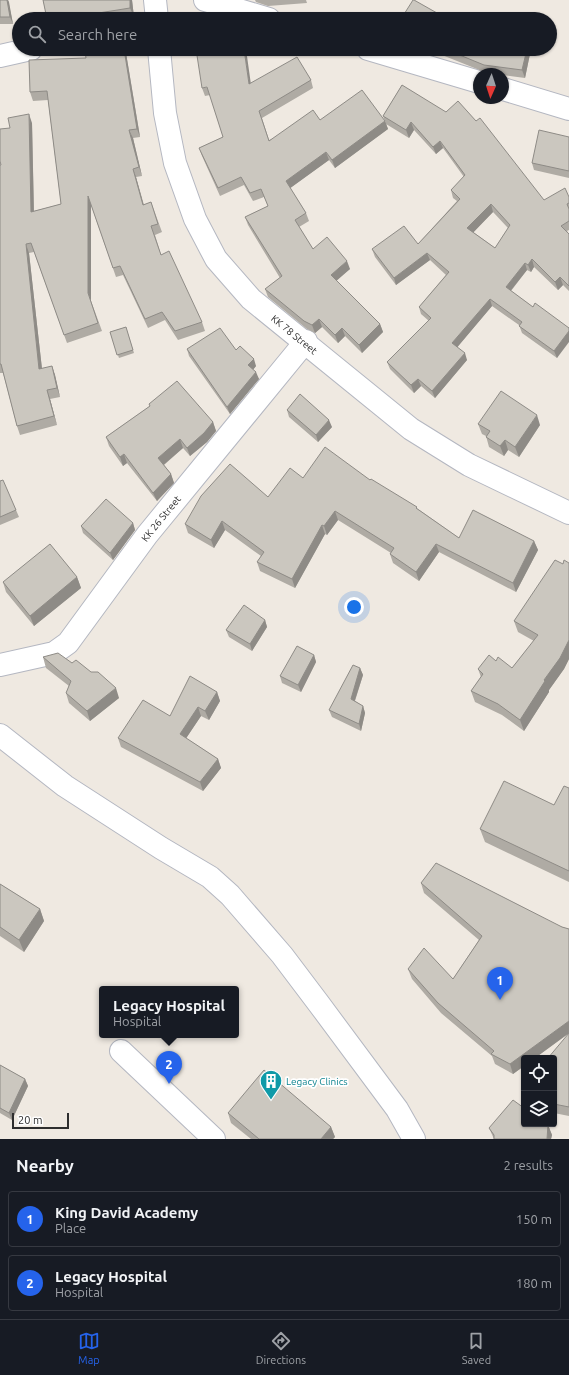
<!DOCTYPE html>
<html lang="en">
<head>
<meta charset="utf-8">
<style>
	:root { --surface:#171b24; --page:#20242c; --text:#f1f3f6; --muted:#9ea1a6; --line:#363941; --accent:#2563eb }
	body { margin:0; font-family:Ubuntu,sans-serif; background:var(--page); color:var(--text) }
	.controls { position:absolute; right:12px; bottom:12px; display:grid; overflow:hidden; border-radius:4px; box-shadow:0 1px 3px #0004 }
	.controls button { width:36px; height:36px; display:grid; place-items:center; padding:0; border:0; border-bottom:1px solid var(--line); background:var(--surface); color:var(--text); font:20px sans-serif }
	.compass { position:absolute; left:473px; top:68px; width:36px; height:36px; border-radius:50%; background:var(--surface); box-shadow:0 1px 3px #0004; rotate:183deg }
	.scale { position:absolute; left:12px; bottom:10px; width:57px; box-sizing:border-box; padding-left:4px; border:2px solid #2e2e2e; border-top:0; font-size:11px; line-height:14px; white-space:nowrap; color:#2e2e2e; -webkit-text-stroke:3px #fff; paint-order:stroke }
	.you { position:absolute; left:354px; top:607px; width:14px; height:14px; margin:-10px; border:3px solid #fff; border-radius:50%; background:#1a73e8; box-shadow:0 0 0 6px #1a73e833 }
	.badge { display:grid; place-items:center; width:26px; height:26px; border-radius:50%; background:var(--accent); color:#fff; font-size:13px; font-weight:700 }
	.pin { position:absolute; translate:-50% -33px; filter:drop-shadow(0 1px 2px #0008) }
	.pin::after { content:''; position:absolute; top:21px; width:14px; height:12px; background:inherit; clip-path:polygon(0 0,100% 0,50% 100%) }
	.popup { position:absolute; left:99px; top:986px; width:140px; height:52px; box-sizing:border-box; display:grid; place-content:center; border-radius:4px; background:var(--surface); filter:drop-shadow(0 1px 3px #0005); font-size:13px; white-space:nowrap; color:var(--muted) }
	.popup b { font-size:15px; color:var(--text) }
	.popup::after { content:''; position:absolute; left:50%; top:100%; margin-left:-8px; border:8px solid transparent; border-top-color:var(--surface) }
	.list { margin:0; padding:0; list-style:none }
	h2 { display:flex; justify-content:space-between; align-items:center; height:52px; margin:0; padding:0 16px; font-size:17px }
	h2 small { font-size:13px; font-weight:400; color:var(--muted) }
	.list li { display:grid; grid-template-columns:26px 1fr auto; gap:12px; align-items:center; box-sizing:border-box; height:56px; margin:0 8px 8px; padding:0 8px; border:1px solid var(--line); border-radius:4px }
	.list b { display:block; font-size:15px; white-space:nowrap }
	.list p { margin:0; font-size:13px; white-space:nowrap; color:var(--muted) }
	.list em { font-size:13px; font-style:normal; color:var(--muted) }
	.icon { flex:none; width:22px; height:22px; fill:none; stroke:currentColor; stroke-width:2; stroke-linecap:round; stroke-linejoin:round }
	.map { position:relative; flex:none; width:569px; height:1139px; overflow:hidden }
	.search { position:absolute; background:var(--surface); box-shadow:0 1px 3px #0004; left:12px; right:12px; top:12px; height:44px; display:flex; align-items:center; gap:10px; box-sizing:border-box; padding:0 14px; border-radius:22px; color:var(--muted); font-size:15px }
	.sheet { height:180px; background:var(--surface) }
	nav { display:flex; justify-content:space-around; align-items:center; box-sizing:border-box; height:56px; border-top:1px solid var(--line); background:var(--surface); font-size:11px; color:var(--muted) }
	nav a { display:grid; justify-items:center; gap:2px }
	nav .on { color:var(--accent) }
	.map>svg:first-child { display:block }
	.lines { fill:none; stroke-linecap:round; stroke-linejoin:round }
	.minor-casing { stroke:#b4b7c1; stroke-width:24 }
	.minor { stroke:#fff; stroke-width:22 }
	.wall { fill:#afaba4; fill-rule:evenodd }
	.shaded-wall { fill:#8e8b86 }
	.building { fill:#cbc7bf; stroke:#8e8b86; fill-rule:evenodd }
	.labels { text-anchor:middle; stroke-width:3.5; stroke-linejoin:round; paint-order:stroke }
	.street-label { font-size:10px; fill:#2e2e2e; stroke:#fff }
	.culture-label { font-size:10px; fill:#0d838f; stroke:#fff; text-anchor:start }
</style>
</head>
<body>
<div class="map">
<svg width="569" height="1139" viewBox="0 0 569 1139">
	<rect width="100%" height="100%" fill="#efe9e1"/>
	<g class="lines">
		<!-- minor casing -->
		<g class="minor-casing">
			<g id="minor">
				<path d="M155 0 157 19"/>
				<path d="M205 0 269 19"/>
				<path id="s1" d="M159 49 165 113 175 163 195 219 216 259 251 299 411 429 469 465 569 513"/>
				<path d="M368 49 479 82"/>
				<path d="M0 56 31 49"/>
				<path d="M503 89 569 109"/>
				<path id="s2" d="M0 665 54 653 68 643 147 535 306 341"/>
				<path d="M0 735 65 786 161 848 210 877 230 895 282 955 319 1004 397 1109 414 1139"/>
				<path d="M121 1051 214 1139"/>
			</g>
		</g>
		<!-- minor -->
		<use href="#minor" class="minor"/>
	</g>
	<!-- wall -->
	<path class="wall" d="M0 0H8L13 24H0Z
		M43 0H132L134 17 124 19H47Z
		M255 0H306L307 3 268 6 256 2Z
		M94 49H125L126 53 140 137 133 138 142 176 136 177 144 205 151 202 162 232 155 235 161 255 202 322 205 331 178 340 165 320 148 328 123 275 116 277 91 205V301L102 331 67 343 34 252 29 253 42 369 52 366 55 375 60 397 50 399 57 425 20 435 17 426 3 373H0V165H1L10 128 32 123 34 211 61 204 48 100 33 101 30 92 86 58Z
		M412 49H426L424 53Z
		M427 49H531L525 78 503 75V74H495L487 73Z
		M311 80 313 88 262 118 269 140 320 120 385 121 388 129 335 168 329 160 290 188 306 213 309 221 299 227 313 249 350 269 336 280 380 324 383 332 362 353 345 336 338 343 322 327 315 333 307 329 268 297 265 289 280 278 248 225 245 217 268 206 264 197 253 201 244 185 220 196 202 156 199 148 223 137 210 95 205 96 202 88 251 83Z
		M402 85 544 200 569 197V230L567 231 569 234V291L563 285 558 290 534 267 531 272 527 270 511 291 533 307 569 328 557 358 522 333 519 325 492 306 457 347 467 360 435 398 421 386 414 393 390 369 387 362 429 321 421 314 419 307 446 275 430 260 396 285 375 257 372 249 418 244 457 201 453 198 451 190 464 177 443 148 436 154 414 130 409 138 386 124 383 116ZM493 212 508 228 495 248 473 232Z
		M569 137V178L534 170 532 163Z
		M126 327 134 353 119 358 110 332Z
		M187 349 236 350 256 366 253 370 259 379 230 414 189 356Z
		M149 404 213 422 216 431 207 442 190 456 183 448 164 465 171 474 174 483 157 501 127 463 123 466 109 446 106 437 150 406Z
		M287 410 332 427 318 442 289 417Z
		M478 424 540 425 519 457 508 450 504 456 489 447 486 436 482 434Z
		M303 478 370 480 418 509 459 538 534 541 538 550 516 592 439 552 419 581 393 563 390 554 391 553 338 520 327 535 325 534 295 588 260 571 257 562 261 556 225 530 214 548 188 533 185 524 268 497Z
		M0 481 16 510 19 517 0 525Z
		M133 523 135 530 113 560 83 533 81 526Z
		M569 563V659L564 669 549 690V692L524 731 502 715 475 702 471 691 481 677 478 669 496 661 512 668 534 641 518 632 514 621 563 564Z
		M77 577 81 588 34 626 6 592 3 582Z
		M265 620 267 627 252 651 229 637 226 630Z
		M314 655 316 662 301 692 282 683 280 676Z
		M43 657 72 663 119 698 90 721 69 703 66 693 69 686 46 668Z
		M360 668 363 675 355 701 363 706 365 713 361 731 332 717 329 710Z
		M217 692 220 701 209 720 201 716 186 738 218 759 221 768 203 791 121 747 118 738 170 716Z
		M569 788V882L485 842 480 829 554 805Z
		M421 883 569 929V1116L554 1113V1058L568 1034 535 1058H524V1066L513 1074 495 1064 492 1056 441 1013 412 979 408 969 453 979 479 940 424 893Z
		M0 884 40 909 44 921 24 952 0 936Z
		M0 1065 25 1079 28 1086 12 1120 0 1113Z
		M228 1113 331 1127 335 1137 333 1139H251L231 1123Z
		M548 1125 552 1135 551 1139H494L489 1128Z"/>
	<!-- shaded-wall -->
	<path class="shaded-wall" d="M7 0H8L9 2 13 24 10 17Z
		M130 0H132L134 17 130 8Z
		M437 13 439 19H434Z
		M124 49H125L126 53 140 137 137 129Z
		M244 49H246L252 92 249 84Z
		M423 49H426L424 53Z
		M527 49H531L525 78 522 70Z
		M29 114 32 123 34 220 31 212Z
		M385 121 388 129 335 168 332 160Z
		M411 122 414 130 409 138 406 130Z
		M129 130 133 138 142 176 139 167Z
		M440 141 443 148 436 154 433 147Z
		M326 152 329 160 289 189 286 181Z
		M133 169 136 177 146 214 143 205Z
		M88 196 91 204V301L102 331 88 293Z
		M491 204 493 212 470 236 467 228Z
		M26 244 29 253 43 378 39 369Z
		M427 253 430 260 396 285 394 278Z
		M532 259 534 267 531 272 528 265Z
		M347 261 350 269 334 283 331 275Z
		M525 263 527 270 508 294 506 287Z
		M560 277 563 285 558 290 555 282Z
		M490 299 492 306 455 350 452 343Z
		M319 319 322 327 315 333 312 325Z
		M380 324 383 332 362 353 359 345Z
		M342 328 345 336 338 343 335 335Z
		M569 331V342L557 358 554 351Z
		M465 353 467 360 435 398 432 391Z
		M254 359 256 366 251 372 248 365Z
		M52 366 55 375 60 397 57 388Z
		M256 372 259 379 230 414 227 407Z
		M418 379 421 386 414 393 411 385Z
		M47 390 50 399 57 425 54 416Z
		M537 415 540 425 519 457 515 447Z
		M329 420 332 427 318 442 316 435Z
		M213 422 216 431 207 442 190 456 187 448Z
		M180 439 183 448 161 467 158 458Z
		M505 440 508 450 504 456 500 446Z
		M124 454 127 463 123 466 120 457Z
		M171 474 174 483 157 501 153 493Z
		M335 511 338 520 327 535 324 526Z
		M222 521 225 530 214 548 211 540Z
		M133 523 135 530 113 560 110 553Z
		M322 525 325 534 295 588 292 579Z
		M534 541 538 550 516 592 513 583Z
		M436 544 439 552 419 581 416 572Z
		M77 577 81 588 34 626 30 616Z
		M265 620 267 627 252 651 250 644Z
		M569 640V659L564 669 549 690V692L524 731 520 720Z
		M314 655 316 662 301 692 298 685Z
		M360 668 363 675 353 706 351 699Z
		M116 688 119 698 90 721 87 711Z
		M217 692 220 701 209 720 205 711Z
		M363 706 365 713 361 731 359 724Z
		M198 707 201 716 183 743 180 734Z
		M218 759 221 768 203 791 200 782Z
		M40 909 44 921 24 952 19 940Z
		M569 1021V1033L535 1058H524V1066L513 1074 510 1064Z
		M25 1079 28 1086 12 1120 9 1113Z
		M548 1125 552 1135 551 1139H547Z
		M331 1127 335 1137 333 1139H321Z"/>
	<!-- building -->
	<path class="building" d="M0 0H7L10 17H0Z
		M43 0H130V8L86 15 72 19H47Z
		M413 0H414L437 13 434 19H401Z
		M492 17 498 19H492Z
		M94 49H124L137 129 129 130 139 167 133 169 143 205 151 202 158 224 151 226 161 255 169 251 202 322 175 331 162 312 145 319 120 266 113 268 88 196V293L98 323 64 335 31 243 26 244 39 369 52 366 57 388 47 390 54 416 17 426 1 364H0V165H1L0 161V129L10 128 8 118 29 114 31 212 61 204 47 91 30 92 29 60 86 58 85 51Z
		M196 49H244L249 84 297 57 311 80 259 111 269 141 313 110 320 120 362 90 385 121 332 160 326 152 286 181 306 213 295 220 313 249 327 237 347 261 331 275 380 324 359 345 342 328 335 335 319 319 312 325 304 321 265 289 282 276 245 217 268 206 261 189 250 193 241 177 218 188 199 148 223 137 207 87 202 88Z
		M445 49H527L522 70 484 65Z
		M402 85 446 112 458 101 476 121 480 118 544 200 565 188 569 197V203L567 204 569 209V221L561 226 569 234V286L560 277 555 282 532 259 528 265 525 263 506 287 533 307 535 303 569 328V331L554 351 519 326 522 322 490 299 452 343 465 353 432 391 418 379 411 385 387 362 431 318 419 307 449 272 427 253 394 278 372 249 404 226 418 244 460 199 451 190 465 175 440 141 433 147 411 122 406 130 383 116ZM491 204 510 225 495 248 467 228Z
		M539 130 569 137V171L532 163Z
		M126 327 133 350 117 355 110 332Z
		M220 328 236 350 240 346 254 359 248 365 256 372 227 407 187 349Z
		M177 381 213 422 204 433 187 448 180 439 158 458 171 474 153 493 124 454 120 457 106 437 150 406 149 404Z
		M501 391 537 415 515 447 505 440 500 446 486 437 490 431 478 424Z
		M300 394 329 420 316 435 287 410Z
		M325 447 370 480 371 479 417 507 416 508 459 538 473 510 534 541 513 583 436 544 416 572 390 554 394 548 335 511 324 526 322 525 292 579 257 562 264 552 222 521 211 540 185 524 201 496 230 464 268 497 290 468 303 478Z
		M3 480 16 510 0 517V481Z
		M106 499 133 523 110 553 81 526Z
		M50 544 77 577 30 616 3 582Z
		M555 560 563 564 564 560 569 563V640L560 658 544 680 545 681 520 720 498 704 471 691 483 674 478 669 489 655 496 661 498 657 512 668 538 635 514 621Z
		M244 605 265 620 250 644 226 630Z
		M297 646 314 655 298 685 280 676Z
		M58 653 72 663 76 660 91 672H98L116 688 87 711 66 693 71 681 43 657Z
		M353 665 360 668 351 699 363 706 359 724 329 710Z
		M190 676 217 692 205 711 198 707 180 734 218 759 200 782 118 738 143 700 170 716Z
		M504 781 554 805 564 786 569 788V871L480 829Z
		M436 863 562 927 569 929V1021L510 1064 491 1054 494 1051 438 1003 408 969 424 948 453 979 482 936 421 883Z
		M0 884 40 909 19 940 0 927Z
		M569 1033V1107L554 1104V1058H548Z
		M0 1065 25 1079 9 1113 0 1108Z
		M264 1070 331 1127 321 1139H259L228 1113Z
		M513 1100 524 1108V1124H546L548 1125 547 1139H494V1135L489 1128Z"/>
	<!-- icons -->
	<defs>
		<g id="building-pin" transform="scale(1.15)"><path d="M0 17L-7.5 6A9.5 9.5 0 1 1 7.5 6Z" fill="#0f9aa8" stroke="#fff"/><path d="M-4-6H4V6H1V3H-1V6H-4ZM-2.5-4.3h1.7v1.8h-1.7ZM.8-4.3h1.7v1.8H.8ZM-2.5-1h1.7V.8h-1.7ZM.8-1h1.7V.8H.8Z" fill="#fff"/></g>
	</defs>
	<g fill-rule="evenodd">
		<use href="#building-pin" x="271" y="1081"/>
	</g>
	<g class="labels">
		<!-- street labels -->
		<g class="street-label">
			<text dy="4" stroke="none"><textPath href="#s1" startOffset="329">KK 78 Street</textPath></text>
			<text dy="4" stroke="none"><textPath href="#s2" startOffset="228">KK 26 Street</textPath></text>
		</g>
		<!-- culture labels -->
		<g class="culture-label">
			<text x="286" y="1085">Legacy Clinics</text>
		</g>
	</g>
</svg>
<div class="controls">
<button><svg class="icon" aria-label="locate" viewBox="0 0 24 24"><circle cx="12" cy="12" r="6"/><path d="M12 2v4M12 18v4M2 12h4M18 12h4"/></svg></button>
<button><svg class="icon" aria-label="layers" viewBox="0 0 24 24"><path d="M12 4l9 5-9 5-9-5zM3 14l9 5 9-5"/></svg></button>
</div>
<svg class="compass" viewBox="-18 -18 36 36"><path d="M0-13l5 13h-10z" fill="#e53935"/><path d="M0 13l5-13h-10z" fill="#9ea1a6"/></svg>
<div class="scale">20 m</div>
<div class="you"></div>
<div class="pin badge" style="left:500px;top:1000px">1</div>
<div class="pin badge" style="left:169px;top:1084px">2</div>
<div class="popup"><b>Legacy Hospital</b>Hospital</div>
<div class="search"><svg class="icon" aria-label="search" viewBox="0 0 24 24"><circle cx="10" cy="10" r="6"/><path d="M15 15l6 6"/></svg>Search here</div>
</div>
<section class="sheet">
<h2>Nearby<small>2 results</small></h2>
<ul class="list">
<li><span class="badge">1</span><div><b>King David Academy</b><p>Place</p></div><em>150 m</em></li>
<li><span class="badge">2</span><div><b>Legacy Hospital</b><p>Hospital</p></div><em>180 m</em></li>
</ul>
</section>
<nav>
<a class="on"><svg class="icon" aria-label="map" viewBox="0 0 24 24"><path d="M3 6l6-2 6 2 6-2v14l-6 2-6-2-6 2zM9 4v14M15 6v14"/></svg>Map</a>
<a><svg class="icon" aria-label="directions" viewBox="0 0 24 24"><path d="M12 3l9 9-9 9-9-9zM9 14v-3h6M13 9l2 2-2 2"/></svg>Directions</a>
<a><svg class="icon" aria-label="saved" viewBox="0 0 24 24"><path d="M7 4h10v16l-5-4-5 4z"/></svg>Saved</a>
</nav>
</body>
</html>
